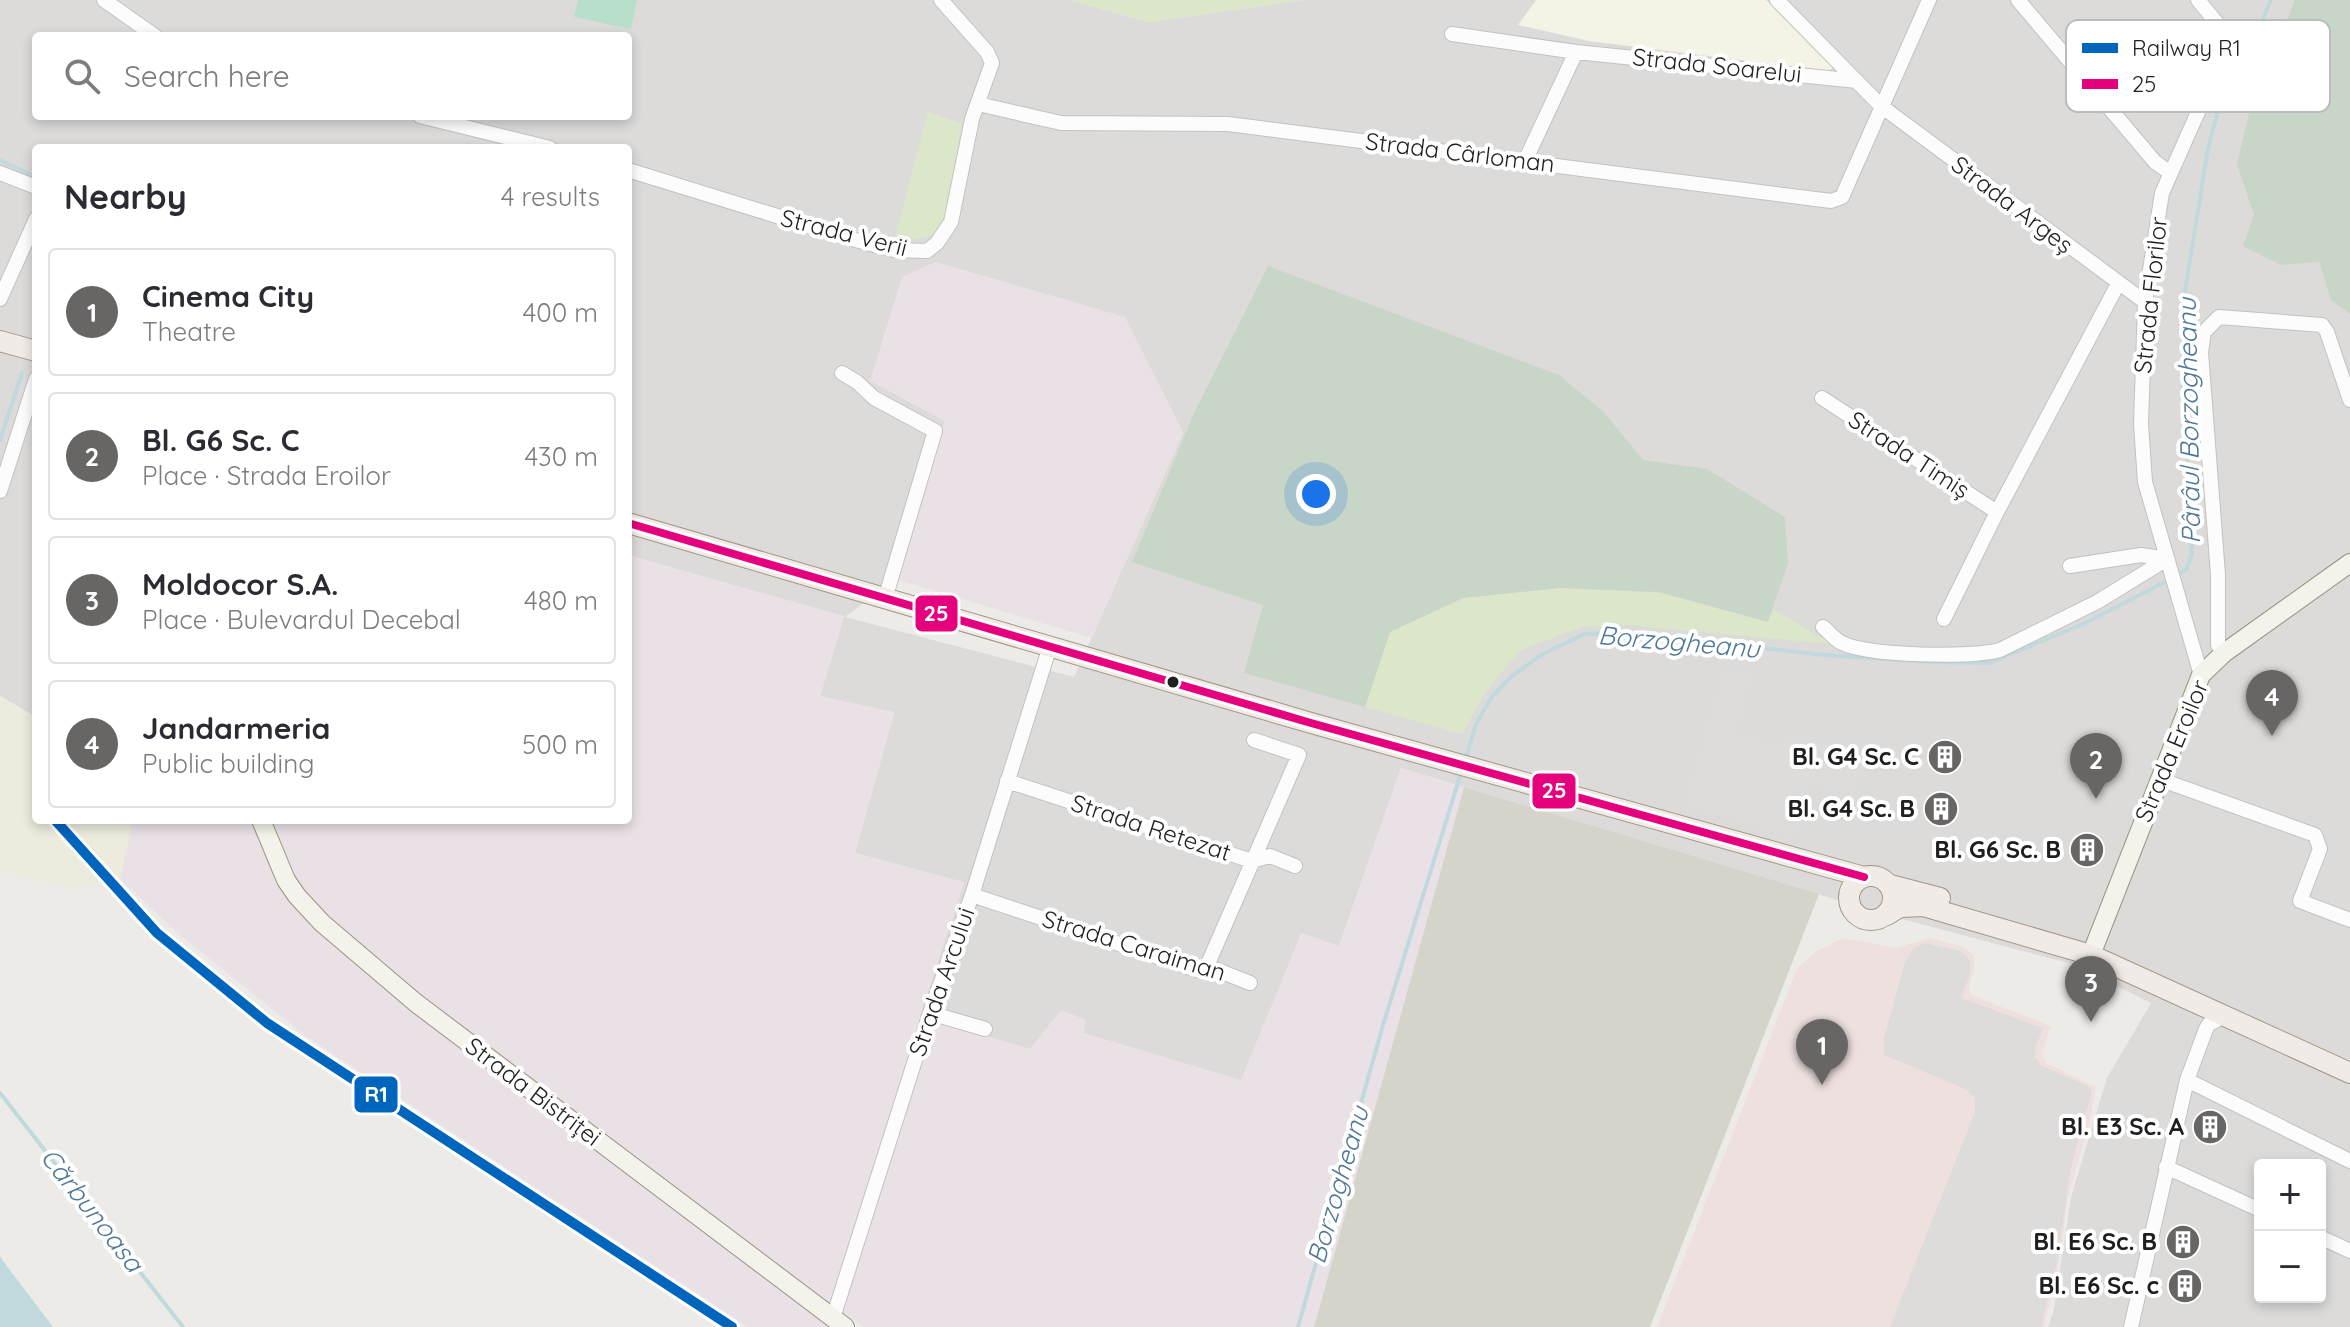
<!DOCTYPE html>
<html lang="en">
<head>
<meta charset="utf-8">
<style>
	:root { --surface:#fff; --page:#f2f2f3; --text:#2b2b33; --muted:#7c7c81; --line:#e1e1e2; --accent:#676665 }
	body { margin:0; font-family:Quicksand,sans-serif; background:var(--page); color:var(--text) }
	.controls { position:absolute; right:24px; bottom:24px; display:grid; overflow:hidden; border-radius:8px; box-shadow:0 4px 12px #0003 }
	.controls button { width:72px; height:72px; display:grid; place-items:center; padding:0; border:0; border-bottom:2px solid var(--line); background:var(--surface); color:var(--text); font:40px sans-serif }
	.you { position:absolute; left:1316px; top:494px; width:28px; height:28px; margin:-20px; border:6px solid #fff; border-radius:50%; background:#1a73e8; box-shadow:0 0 0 12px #1a73e833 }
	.badge { display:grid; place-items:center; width:52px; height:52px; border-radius:50%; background:var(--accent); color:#fff; font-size:26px; font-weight:700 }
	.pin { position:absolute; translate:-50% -66px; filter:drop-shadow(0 2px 4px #0008) }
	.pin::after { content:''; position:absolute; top:42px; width:28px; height:24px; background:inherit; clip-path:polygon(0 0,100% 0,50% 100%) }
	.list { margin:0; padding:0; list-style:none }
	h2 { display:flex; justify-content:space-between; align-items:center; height:104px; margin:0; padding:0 32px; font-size:34px }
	h2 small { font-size:26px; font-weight:400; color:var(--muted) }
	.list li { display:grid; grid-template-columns:52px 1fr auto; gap:24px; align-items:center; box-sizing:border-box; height:128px; margin:0 16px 16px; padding:0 16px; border:2px solid var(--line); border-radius:8px }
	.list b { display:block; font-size:30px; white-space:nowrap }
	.list p { margin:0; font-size:26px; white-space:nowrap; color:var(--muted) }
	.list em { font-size:26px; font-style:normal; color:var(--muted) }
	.icon { flex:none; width:44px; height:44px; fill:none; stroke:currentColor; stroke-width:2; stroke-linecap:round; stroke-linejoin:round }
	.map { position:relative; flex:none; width:2350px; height:1327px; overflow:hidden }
	.search { position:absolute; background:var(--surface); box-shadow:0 4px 12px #0003; left:32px; top:32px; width:600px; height:88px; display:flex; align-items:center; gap:20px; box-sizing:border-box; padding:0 28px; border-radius:8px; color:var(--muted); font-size:30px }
	.panel { position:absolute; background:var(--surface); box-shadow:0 4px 12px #0003; left:32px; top:144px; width:600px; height:680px; border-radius:8px }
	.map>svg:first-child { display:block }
	.residential { fill:#dcdbd9; fill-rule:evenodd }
	.commercial { fill:#ede0df }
	.industrial { fill:#eae1e6 }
	.education { fill:#f5f3e5 }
	.construction { fill:#d5d4cb }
	.farmland { fill:#ecebdd }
	.grass { fill:#dce7ca }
	.cemetery { fill:#c8d6c7 }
	.pitch { fill:#b8dfcb }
	.parking { fill:#dddcdb }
	.water { fill:#bfd9dc }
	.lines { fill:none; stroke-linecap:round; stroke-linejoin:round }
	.stream { stroke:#bfd9dc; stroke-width:4 }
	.street-casing { stroke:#c3c2c0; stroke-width:16 }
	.secondary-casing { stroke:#959582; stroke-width:20 }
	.primary-casing { stroke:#a19687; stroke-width:22 }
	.street { stroke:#fcfcfc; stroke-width:14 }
	.secondary { stroke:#f3f3eb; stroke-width:18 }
	.primary { stroke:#f0ebe6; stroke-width:20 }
	.bus-1-casing { stroke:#fff; stroke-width:14 }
	.bus-1 { stroke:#e5007d; stroke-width:8 }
	.rail-1-casing { stroke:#fff; stroke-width:16 }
	.rail-1 { stroke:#0065bd; stroke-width:10 }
	.bus-dot { fill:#1f1f1f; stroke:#fff; stroke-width:3 }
	.labels { text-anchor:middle; stroke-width:8; stroke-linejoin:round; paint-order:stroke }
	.street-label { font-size:24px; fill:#1f1f1f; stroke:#fff }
	.poi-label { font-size:24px; font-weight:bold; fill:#1f1f1f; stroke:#fff; text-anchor:end }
	.water-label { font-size:26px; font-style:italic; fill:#4e7896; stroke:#fff }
	.key { fill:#fff; stroke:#bcbcbc; stroke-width:2 }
	.key-label { font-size:22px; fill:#1f1f1f }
	.line-badge { stroke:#fff; stroke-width:3 }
	.badge-label { font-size:22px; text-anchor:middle; font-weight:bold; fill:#fff }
</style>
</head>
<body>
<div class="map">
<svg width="2350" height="1327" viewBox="0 0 2350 1327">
	<rect width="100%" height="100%" fill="#edebe8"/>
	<!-- residential -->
	<path class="residential" d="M0 0H1069L1149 22 1304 0H2350V1327H2048L2054 1309 2071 1197 2107 1078 2151 1003 2072 964 1887 915 1401 768 1339 946 1301 934 1241 1081 1083 1033 1030 1049 919 1017 964 883 855 853 894 713 820 696 844 617 628 555V148H36V717L0 696ZM36 36H628V116H36ZM936 262 1183 433 1074 677 845 617 895 579 945 421 902 277ZM2260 1165H2320V1297H2260Z"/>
	<!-- commercial -->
	<path class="commercial" d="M1843 938 1896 948 1930 938 1964 947 1974 956V969L1969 987 1971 995 2051 1026 2042 1054 2046 1063 2096 1087 2091 1116 2068 1198 2058 1270 2044 1327H1657L1797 969 1815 952Z"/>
	<!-- industrial -->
	<path class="industrial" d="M936 262 1125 317 1183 432 1092 638 895 579 945 421 870 381 902 277Z
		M628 555 844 616 820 696 894 712 855 853 964 882 920 1016 1030 1049 1061 1010 1086 1020 1084 1033 1241 1080 1302 933 1339 946 1401 768 1464 787 1314 1327H863L846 1314 837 1327H748L307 1037 179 934 120 879 133 820H628Z"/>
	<!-- education -->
	<path class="education" d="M1536 0H1766L1833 67 1829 71 1589 41 1518 25Z"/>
	<!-- construction -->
	<path class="construction" d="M1464 787 1819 894 1650 1327H1314Z"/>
	<!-- farmland -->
	<path class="farmland" d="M0 696 36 717V820H133L120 879 73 888 0 871Z"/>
	<!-- grass -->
	<path class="grass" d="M1069 0H1304L1149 22Z
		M928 112 962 124 943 227C926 241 916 240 895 237Z
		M1559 588 1662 593 1768 622 1773 609 1832 644 1629 625 1582 627 1521 650 1487 689 1462 734 1365 707 1390 632 1463 598Z"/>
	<!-- cemetery -->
	<path class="cemetery" d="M2295 0H2350V314L2331 300 2319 262 2281 265 2243 246 2254 215 2237 164 2249 113Z
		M1268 266 1559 375 1604 412 1643 460 1707 469 1785 517 1788 563 1768 622 1659 592 1559 588 1463 598 1390 632 1365 707 1244 673 1263 605 1132 562 1194 413Z"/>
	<!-- pitch -->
	<path class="pitch" d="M578 0H637L631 29 574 17Z"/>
	<!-- parking -->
	<path class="parking" d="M1725 666 1753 674 1736 732 1782 746 1787 731 1867 754 1854 796 1813 784 1796 839 1683 805Z
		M1925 943 1961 951 1970 960V975L1961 998 2043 1028 2035 1049V1057L2042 1066 2088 1086 2092 1091 2071 1167 2057 1261 2041 1327H1890L1975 1112V1098L1965 1089 1884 1055V1038L1905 962 1914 948Z
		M2280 1139 2342 1166 2324 1206 2320 1204V1165H2268Z"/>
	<!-- water -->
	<path class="water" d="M0 1256 3 1261 53 1327H0Z"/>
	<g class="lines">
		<!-- stream -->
		<path class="stream" d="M0 160 36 177
			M0 440 22 373
			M2176 576 2187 569 2192 553 2183 384V304L2208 148 2221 100 2254 39 2271 0
			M1465 761 1476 724 1491 698 1511 677 1541 655 1584 634 1625 633 1825 655 1930 662 1989 663 2083 624 2169 580
			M0 1093 183 1327
			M1298 1327 1383 1025 1461 773"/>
		<!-- street casing -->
		<g class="street-casing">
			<path id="street" d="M104 0 155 36
				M1777 0 1881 106 2145 302
				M2018 0 2155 162 2169 172
				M2198 0 2235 45 2206 94 2162 193 2145 302 2141 424 2145 482 2201 675
				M1452 34 1576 52 1857 81
				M978 104 1061 123 1228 124 1831 201 1842 197 1929 0
				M420 116 550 148
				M1525 161 1576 52
				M628 170 848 238 894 250 927 251 937 243 951 222 972 119 992 63 987 52 941 0
				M0 173 36 187
				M0 299 36 219
				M842 373 857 382 874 398 935 431 885 599
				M1822 398 1997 512
				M0 491 36 379
				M2070 566 2141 555 2167 559
				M1944 619 1997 512 2118 284
				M1823 627C1829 632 1835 640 1842 643 1869 656 1972 658 2000 650L2097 602 2167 559
				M2224 653 2218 645V575L2201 352 2204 332 2219 317 2322 325 2327 332 2350 400
				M2159 779 2315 835 2320 849 2300 901 2350 920
				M1007 781 1252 861 1270 856 1295 866
				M972 895 1197 970 1207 966 1250 983
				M1207 966 1299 755 1254 740
				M930 1013 985 1029
				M2187 1080 2350 1161
				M2166 1167 2260 1210
				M2320 1237 2350 1251
				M833 1318 930 1013 972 895 1050 646
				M2131 1327 2187 1080 2206 1029 2209 1024 2222 1017"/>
		</g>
		<!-- secondary casing -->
		<g class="secondary-casing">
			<path id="secondary" d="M261 820 286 880 297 896 322 923 416 1003 845 1327
				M2091 955 2201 675 2224 653 2350 563"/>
		</g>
		<!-- primary casing -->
		<g class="primary-casing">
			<path id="primary" d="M0 341 36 351
				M628 523 1311 723 1864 877
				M1849 898a22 22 0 1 1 44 0a22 22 0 1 1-44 0Z
				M1890 885 1940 898
				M1887 915 1900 907 1923 906 2091 955 2350 1073"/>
		</g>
		<!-- street -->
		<use href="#street" class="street"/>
		<!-- secondary -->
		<use href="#secondary" class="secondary"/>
		<!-- primary -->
		<use href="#primary" class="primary"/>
		<!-- bus-1 casing -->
		<g class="bus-1-casing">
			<path id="bus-1" d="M628 523 1311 723 1864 877"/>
		</g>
		<!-- bus-1 -->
		<use href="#bus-1" class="bus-1"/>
		<!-- rail-1 casing -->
		<g class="rail-1-casing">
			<path id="rail-1" d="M55 820 157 933 267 1023 732 1327"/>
		</g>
		<!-- rail-1 -->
		<use href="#rail-1" class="rail-1"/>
	</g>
	<!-- icons -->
	<defs>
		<g id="building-disc" transform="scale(1.8)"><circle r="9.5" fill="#676665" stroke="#fff"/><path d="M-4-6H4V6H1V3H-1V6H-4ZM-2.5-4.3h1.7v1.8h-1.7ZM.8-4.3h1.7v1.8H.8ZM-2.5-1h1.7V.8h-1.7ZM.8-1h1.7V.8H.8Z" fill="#fff"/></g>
	</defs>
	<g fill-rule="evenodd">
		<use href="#building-disc" x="1945" y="757"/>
		<use href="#building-disc" x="1941" y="809"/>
		<use href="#building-disc" x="2087" y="850"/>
		<use href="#building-disc" x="2210" y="1127"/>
		<use href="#building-disc" x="2183" y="1242"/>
		<use href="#building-disc" x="2185" y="1286"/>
	</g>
	<!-- markers -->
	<circle class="bus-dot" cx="1173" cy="682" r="7"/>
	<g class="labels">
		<!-- street labels -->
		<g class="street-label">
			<text transform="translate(1717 66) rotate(6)" y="8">Strada Soarelui</text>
			<text transform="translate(1460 153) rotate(7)" y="8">Strada Cârloman</text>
			<text transform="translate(2012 205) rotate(37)" y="8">Strada Argeș</text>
			<text transform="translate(844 233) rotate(14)" y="8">Strada Verii</text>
			<text transform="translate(2151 295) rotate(-84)" y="8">Strada Florilor</text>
			<text transform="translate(1909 455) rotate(33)" y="8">Strada Timiș</text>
			<text transform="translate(2172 751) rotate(-67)" y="8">Strada Eroilor</text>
			<text transform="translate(1151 828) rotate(18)" y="8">Strada Retezat</text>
			<text transform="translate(1134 946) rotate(17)" y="8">Strada Caraiman</text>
			<text transform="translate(942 982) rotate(-71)" y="8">Strada Arcului</text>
			<text transform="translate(533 1092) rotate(37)" y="8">Strada Bistriței</text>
		</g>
		<!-- poi labels -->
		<g class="poi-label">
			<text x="1919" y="765">Bl. G4 Sc. C</text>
			<text x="1915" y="817">Bl. G4 Sc. B</text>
			<text x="2061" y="858">Bl. G6 Sc. B</text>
			<text x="2184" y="1135">Bl. E3 Sc. A</text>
			<text x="2157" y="1250">Bl. E6 Sc. B</text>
			<text x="2159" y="1294">Bl. E6 Sc. c</text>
		</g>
		<!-- water labels -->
		<g class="water-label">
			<text transform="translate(2189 421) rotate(-91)" y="9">Pârâul Borzogheanu</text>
			<text transform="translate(1679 642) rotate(5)" y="9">Borzogheanu</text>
			<text transform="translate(1338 1185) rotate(-74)" y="9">Borzogheanu</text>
			<text transform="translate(92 1210) rotate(52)" y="9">Cărbunoasa</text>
		</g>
	</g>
	<!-- legend -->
	<rect x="2066" y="20" width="264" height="92" rx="12" class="key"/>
	<rect x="2082" y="43" width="36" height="10" fill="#0065bd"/>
	<rect x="2082" y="79" width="36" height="10" fill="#e5007d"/>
	<g class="key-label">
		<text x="2132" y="56">Railway R1</text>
		<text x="2132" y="92">25</text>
	</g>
	<g class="line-badge">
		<rect x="914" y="594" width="45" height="39" rx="8" fill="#e5007d"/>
		<rect x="1531" y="772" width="46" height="38" rx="8" fill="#e5007d"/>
		<rect x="353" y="1075" width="46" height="39" rx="8" fill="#0065bd"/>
	</g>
	<g class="badge-label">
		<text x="936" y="621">25</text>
		<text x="1554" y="798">25</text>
		<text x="376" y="1102">R1</text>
	</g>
</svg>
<div class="controls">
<button>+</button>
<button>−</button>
</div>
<div class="you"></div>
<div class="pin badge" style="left:1822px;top:1085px">1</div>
<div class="pin badge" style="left:2096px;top:799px">2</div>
<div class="pin badge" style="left:2091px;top:1022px">3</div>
<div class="pin badge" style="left:2272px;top:736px">4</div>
<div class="search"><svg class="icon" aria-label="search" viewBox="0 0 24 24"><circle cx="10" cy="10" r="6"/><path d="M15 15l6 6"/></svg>Search here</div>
<section class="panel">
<h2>Nearby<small>4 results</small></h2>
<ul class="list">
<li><span class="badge">1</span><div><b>Cinema City</b><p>Theatre</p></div><em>400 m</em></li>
<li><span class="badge">2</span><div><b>Bl. G6 Sc. C</b><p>Place · Strada Eroilor</p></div><em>430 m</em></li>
<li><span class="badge">3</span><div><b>Moldocor S.A.</b><p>Place · Bulevardul Decebal</p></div><em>480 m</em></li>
<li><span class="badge">4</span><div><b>Jandarmeria</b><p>Public building</p></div><em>500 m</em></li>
</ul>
</section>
</div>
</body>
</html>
